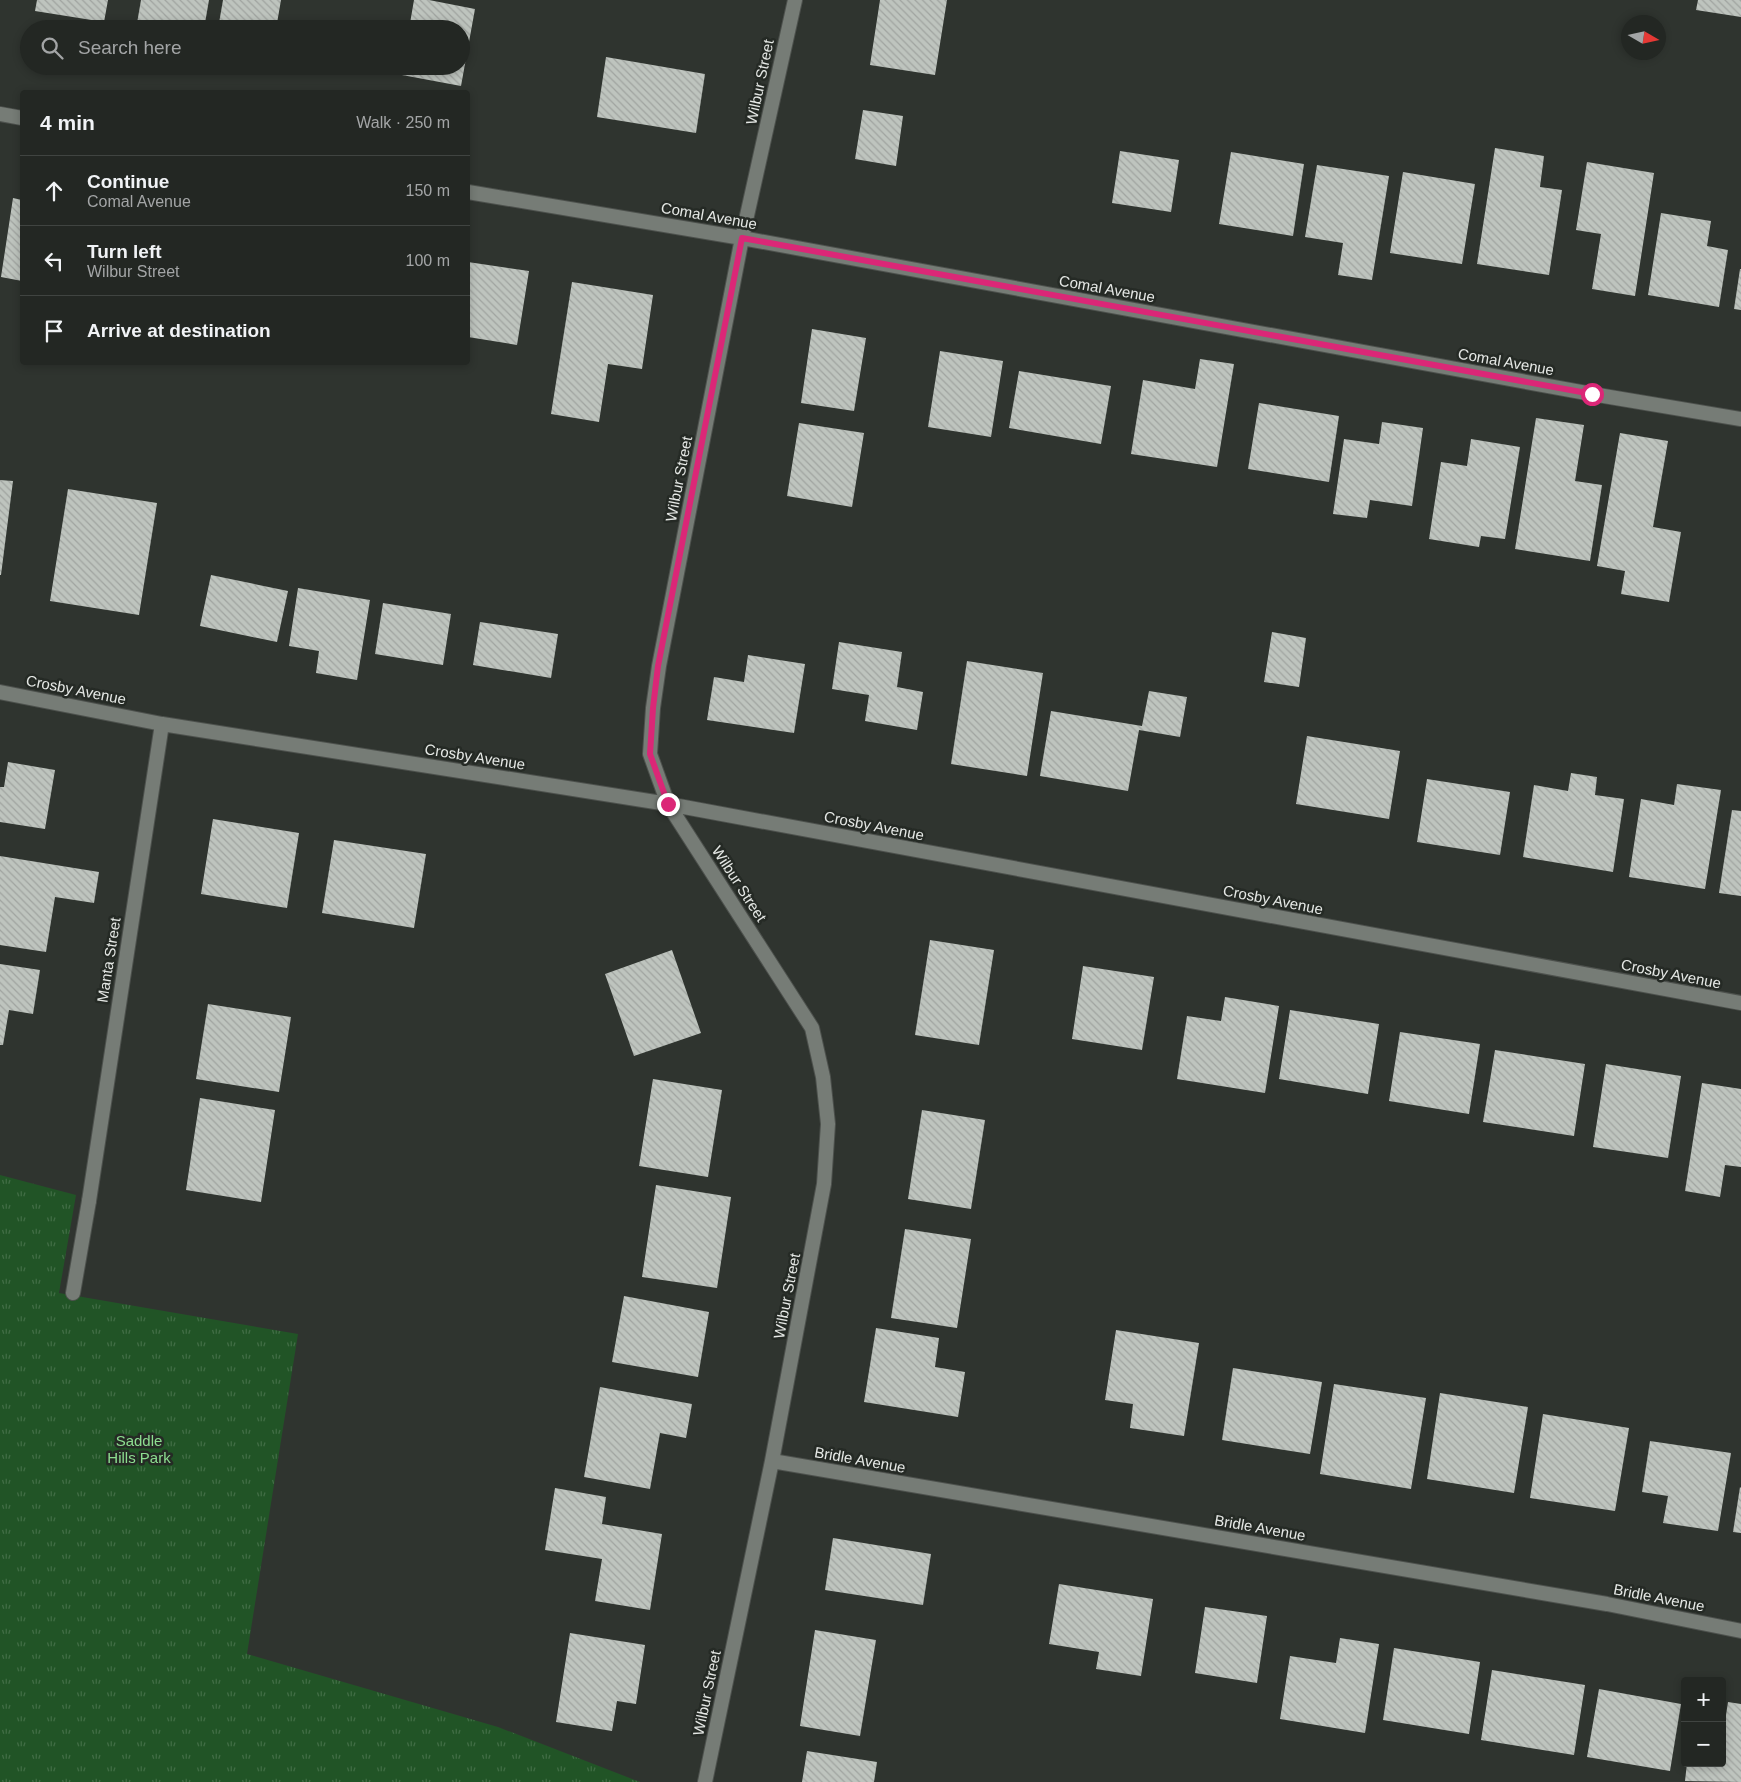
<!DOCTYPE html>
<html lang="en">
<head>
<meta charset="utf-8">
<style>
	:root { --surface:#232723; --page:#2b2f2b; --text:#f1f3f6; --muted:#a3a5a6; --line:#404441 }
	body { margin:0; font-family:Arial,sans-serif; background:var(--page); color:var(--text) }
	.controls { position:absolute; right:15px; bottom:15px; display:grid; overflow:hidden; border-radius:5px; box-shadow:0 2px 8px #0003 }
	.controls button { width:45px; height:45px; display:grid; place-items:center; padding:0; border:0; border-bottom:1px solid var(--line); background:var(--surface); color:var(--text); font:25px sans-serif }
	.compass { position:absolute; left:1621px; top:15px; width:45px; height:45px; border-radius:50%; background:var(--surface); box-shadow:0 2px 8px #0003; rotate:99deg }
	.stop { position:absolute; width:15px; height:15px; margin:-11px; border:4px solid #db2777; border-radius:50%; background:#fff }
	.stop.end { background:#db2777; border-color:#fff; box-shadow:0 1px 5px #0008 }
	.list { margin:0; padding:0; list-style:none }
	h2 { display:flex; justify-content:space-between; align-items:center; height:65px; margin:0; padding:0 20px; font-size:21px }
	h2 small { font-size:16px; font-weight:400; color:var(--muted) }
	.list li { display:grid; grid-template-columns:32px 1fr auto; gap:15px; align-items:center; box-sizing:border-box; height:70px; padding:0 20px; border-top:1px solid var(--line) }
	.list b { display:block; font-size:19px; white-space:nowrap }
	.list p { margin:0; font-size:16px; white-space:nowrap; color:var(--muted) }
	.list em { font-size:16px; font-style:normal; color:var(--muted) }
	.icon { flex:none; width:28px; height:28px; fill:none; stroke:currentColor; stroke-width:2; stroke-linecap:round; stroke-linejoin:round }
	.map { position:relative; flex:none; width:1741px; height:1782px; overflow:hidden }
	.search { position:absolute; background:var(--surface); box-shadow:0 2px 8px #0003; left:20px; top:20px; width:450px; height:55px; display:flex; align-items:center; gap:12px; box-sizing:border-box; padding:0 18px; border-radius:28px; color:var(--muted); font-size:19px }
	.panel { position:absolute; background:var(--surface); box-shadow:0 2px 8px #0003; left:20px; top:90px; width:450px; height:275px; border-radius:5px }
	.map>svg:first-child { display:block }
	.park { fill:url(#park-tufts) }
	.building { fill:url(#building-back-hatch) }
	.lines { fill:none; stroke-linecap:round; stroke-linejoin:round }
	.service-casing { stroke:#4d514d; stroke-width:16 }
	.minor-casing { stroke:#4d514d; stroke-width:16 }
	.service { stroke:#767c76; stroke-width:14 }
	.minor { stroke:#767c76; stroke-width:14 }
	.route { stroke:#db2777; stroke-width:6 }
	.labels { text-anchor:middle; stroke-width:5; stroke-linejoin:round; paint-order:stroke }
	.street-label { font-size:15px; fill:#e5e8e5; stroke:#252a25 }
	.park-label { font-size:15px; fill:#8ddd90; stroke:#252a25 }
</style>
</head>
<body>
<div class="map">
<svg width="1741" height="1782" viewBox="0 0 1741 1782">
	<defs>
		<pattern id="park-tufts" width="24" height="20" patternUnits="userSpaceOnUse" patternTransform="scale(1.25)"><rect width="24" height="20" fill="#215426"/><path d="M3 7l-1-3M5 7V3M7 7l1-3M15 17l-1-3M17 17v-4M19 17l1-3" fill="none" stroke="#416d45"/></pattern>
		<pattern id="building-back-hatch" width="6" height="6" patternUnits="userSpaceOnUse" patternTransform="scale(1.25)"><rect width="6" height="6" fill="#bec4be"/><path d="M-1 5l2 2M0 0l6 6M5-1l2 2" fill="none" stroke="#a0a4a0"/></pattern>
	</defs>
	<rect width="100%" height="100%" fill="#2f342f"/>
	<!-- park -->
	<path class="park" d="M0 1175 76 1195 59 1293 298 1334 247 1654 498 1727 640 1782H0Z"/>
	<!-- building -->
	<path class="building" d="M37 0H108L104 22 35 11Z
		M141 0H209L204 29H136Z
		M223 0H281L276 29H241L242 26 219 23Z
		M414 0H429L475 9 461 86 359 67 461 66V29H409Z
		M880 0H947L935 75 870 65Z
		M1698 0H1741V17L1696 10Z
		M356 20 398 28V29H355Z
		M606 57 705 74 696 133 597 117Z
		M863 110 903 116 896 166 855 159Z
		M1495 148 1544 156 1540 187 1562 190 1549 275 1477 264Z
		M1120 151 1179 160 1171 212 1112 203Z
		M1231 152 1304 164 1293 236 1219 224Z
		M1587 162 1654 173 1635 296 1592 289 1601 234 1576 230Z
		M1317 165 1389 176 1372 280 1338 275 1343 243 1305 237Z
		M1403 172 1475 184 1462 264 1390 253Z
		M13 198 22 200V281L1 277Z
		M1661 213 1711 221 1707 246 1728 250 1719 307 1648 295Z
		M468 262 529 271 517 345 468 337Z
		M1740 269H1741V310L1734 309Z
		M572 282 653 295 642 369 608 364 599 422 551 414Z
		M812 329 866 338 854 411 801 403Z
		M940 351 1003 361 991 437 928 427Z
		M1200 359 1234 364 1217 467 1131 454 1143 380 1195 389Z
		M1019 371 1111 386 1101 444 1009 428Z
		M1259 403 1339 416 1329 482 1248 469Z
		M1536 418 1584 425 1575 481 1602 485 1590 561 1515 549Z
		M1382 422 1423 428 1412 506 1370 500 1367 518 1333 514 1344 439 1379 444Z
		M799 423 864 433 852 507 787 496Z
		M1620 433 1668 441 1653 527 1681 532 1669 602 1621 594 1625 571 1597 566Z
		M1471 439 1520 447 1505 539 1481 536 1479 547 1429 539 1441 462 1467 466Z
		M0 480 13 481 1 575H0Z
		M68 489 157 503 139 615 50 601Z
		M211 575 288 591 277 642 200 626Z
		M298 588 370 600 357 680 316 673 319 651 289 646Z
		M383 603 451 614 443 665 375 654Z
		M480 622 558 634 551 678 473 665Z
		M1272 632 1306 638 1299 687 1264 682Z
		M839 642 902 652 897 687 923 692 917 730 865 721 869 695 832 689Z
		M748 655 805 664 794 733 707 720 714 677 744 682Z
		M967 661 1043 673 1027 776 951 764Z
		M1149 691 1187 697 1180 737 1139 730 1128 791 1040 776 1051 711 1142 726Z
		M1307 736 1400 751 1389 819 1296 804Z
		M8 762 55 770 45 829 0 822V787H4Z
		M1571 773 1597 777 1595 795 1624 799 1613 872 1523 857 1534 785 1568 791Z
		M1427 779 1510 792 1500 855 1417 842Z
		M1677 784 1721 790 1705 889 1629 877 1641 799 1674 805Z
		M1732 810 1741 811V896L1719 893Z
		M213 819 299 833 287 908 201 894Z
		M334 840 426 854 414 928 322 913Z
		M0 856 99 872 94 903 55 897 46 952 0 945Z
		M930 940 994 950 979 1045 915 1035Z
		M672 950 701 1033 634 1056 605 974Z
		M0 964 40 970 33 1014 9 1010 3 1045H0Z
		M1083 966 1154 977 1142 1050 1072 1039Z
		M1225 997 1279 1006 1265 1093 1177 1079 1187 1016 1221 1021Z
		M208 1004 291 1017 279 1092 196 1079Z
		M1290 1010 1379 1024 1368 1094 1279 1079Z
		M1400 1032 1480 1044 1469 1114 1389 1101Z
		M1495 1050 1585 1064 1574 1136 1483 1122Z
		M1606 1064 1681 1076 1668 1158 1593 1147Z
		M653 1079 722 1090 708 1177 639 1166Z
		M1702 1083 1741 1089V1167L1725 1165 1720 1197 1685 1191Z
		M200 1098 275 1110 261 1202 186 1190Z
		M922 1110 985 1120 971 1209 908 1199Z
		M656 1185 731 1197 717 1288 642 1277Z
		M905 1229 971 1239 957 1328 891 1318Z
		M624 1296 709 1312 698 1377 612 1362Z
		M876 1328 939 1338 935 1367 965 1372 958 1417 864 1402Z
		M1116 1330 1199 1343 1184 1436 1130 1428 1133 1404 1105 1400Z
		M1233 1368 1322 1382 1310 1454 1222 1440Z
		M1334 1384 1426 1398 1411 1489 1320 1474Z
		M600 1387 692 1404 686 1438 660 1433 650 1489 584 1477Z
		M1440 1393 1528 1407 1514 1493 1427 1479Z
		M1543 1414 1629 1428 1615 1511 1530 1498Z
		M1650 1441 1731 1453 1718 1531 1663 1523 1668 1496 1642 1492Z
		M1740 1487 1741 1488V1533L1733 1532Z
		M555 1488 606 1497 602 1524 662 1534 650 1610 595 1601 602 1559 545 1550Z
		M833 1538 931 1554 923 1605 825 1590Z
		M1059 1584 1153 1599 1141 1676 1096 1669 1099 1652 1049 1644Z
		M1205 1607 1267 1616 1257 1683 1195 1673Z
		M815 1630 876 1640 860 1736 800 1726Z
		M570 1633 645 1645 636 1704 617 1701 612 1731 556 1722Z
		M1340 1638 1379 1644 1365 1733 1280 1719 1290 1656 1336 1663Z
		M1394 1648 1480 1662 1469 1734 1383 1720Z
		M1492 1670 1585 1685 1574 1755 1481 1740Z
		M1599 1689 1681 1704 1670 1771 1587 1757Z
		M1728 1702 1741 1704V1782L1685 1781 1687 1763H1722V1727L1724 1728Z
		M807 1751 877 1762 874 1782H802Z"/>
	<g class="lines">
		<!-- service casing -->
		<g class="service-casing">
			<path id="service" d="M73 1293 89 1201"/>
		</g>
		<!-- minor casing -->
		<g class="minor-casing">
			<path id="minor" d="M0 114 22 118
				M468 192 742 238 1592 394 1741 419
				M0 692 162 724 668 804 1741 1003
				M89 1201 162 724
				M772 1461 1607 1604 1741 1631
				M705 1782 772 1461 824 1184 828 1124 823 1077 812 1028 668 804 650 754 653 708 659 666 742 238 795 0"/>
		</g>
		<!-- service -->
		<use href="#service" class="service"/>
		<!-- minor -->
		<use href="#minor" class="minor"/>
	</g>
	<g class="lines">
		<!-- route -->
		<path class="route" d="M668 804 650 754 653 708 658 666 742 238 1592 394"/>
	</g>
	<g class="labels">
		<!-- street labels -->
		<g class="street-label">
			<text transform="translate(760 82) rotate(-78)" y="5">Wilbur Street</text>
			<text transform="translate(709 216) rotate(10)" y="5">Comal Avenue</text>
			<text transform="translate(1107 289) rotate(10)" y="5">Comal Avenue</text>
			<text transform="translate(1506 362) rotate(10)" y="5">Comal Avenue</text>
			<text transform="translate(679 479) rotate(-79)" y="5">Wilbur Street</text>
			<text transform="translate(76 690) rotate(11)" y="5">Crosby Avenue</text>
			<text transform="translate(475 757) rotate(9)" y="5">Crosby Avenue</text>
			<text transform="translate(874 826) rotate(11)" y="5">Crosby Avenue</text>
			<text transform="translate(739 884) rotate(57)" y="5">Wilbur Street</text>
			<text transform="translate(1273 900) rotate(11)" y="5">Crosby Avenue</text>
			<text transform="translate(109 960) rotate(-81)" y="5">Manta Street</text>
			<text transform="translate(1671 974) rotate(11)" y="5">Crosby Avenue</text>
			<text transform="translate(787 1296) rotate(-79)" y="5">Wilbur Street</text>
			<text transform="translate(860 1460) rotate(10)" y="5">Bridle Avenue</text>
			<text transform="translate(1260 1528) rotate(10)" y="5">Bridle Avenue</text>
			<text transform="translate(1659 1598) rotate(11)" y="5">Bridle Avenue</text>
			<text transform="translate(707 1693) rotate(-78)" y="5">Wilbur Street</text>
		</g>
		<!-- park labels -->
		<g class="park-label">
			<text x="139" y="1446">Saddle<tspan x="139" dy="17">Hills Park</tspan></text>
		</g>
	</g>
</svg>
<div class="controls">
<button>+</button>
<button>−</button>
</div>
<svg class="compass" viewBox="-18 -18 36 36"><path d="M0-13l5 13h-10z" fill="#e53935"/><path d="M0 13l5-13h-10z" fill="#a3a5a6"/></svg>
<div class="stop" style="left:1592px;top:394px"></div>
<div class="stop end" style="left:668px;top:804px"></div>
<div class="search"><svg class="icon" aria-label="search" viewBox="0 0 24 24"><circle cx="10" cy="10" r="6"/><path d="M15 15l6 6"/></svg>Search here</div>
<section class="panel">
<h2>4 min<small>Walk · 250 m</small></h2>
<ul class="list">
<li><svg class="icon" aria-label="ahead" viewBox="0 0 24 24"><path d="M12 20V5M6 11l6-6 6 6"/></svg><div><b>Continue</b><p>Comal Avenue</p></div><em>150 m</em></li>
<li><svg class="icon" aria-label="left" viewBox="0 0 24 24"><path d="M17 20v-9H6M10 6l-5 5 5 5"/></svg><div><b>Turn left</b><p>Wilbur Street</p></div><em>100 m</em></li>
<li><svg class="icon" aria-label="arrive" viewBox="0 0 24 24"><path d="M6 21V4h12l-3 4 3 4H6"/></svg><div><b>Arrive at destination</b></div></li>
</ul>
</section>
</div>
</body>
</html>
